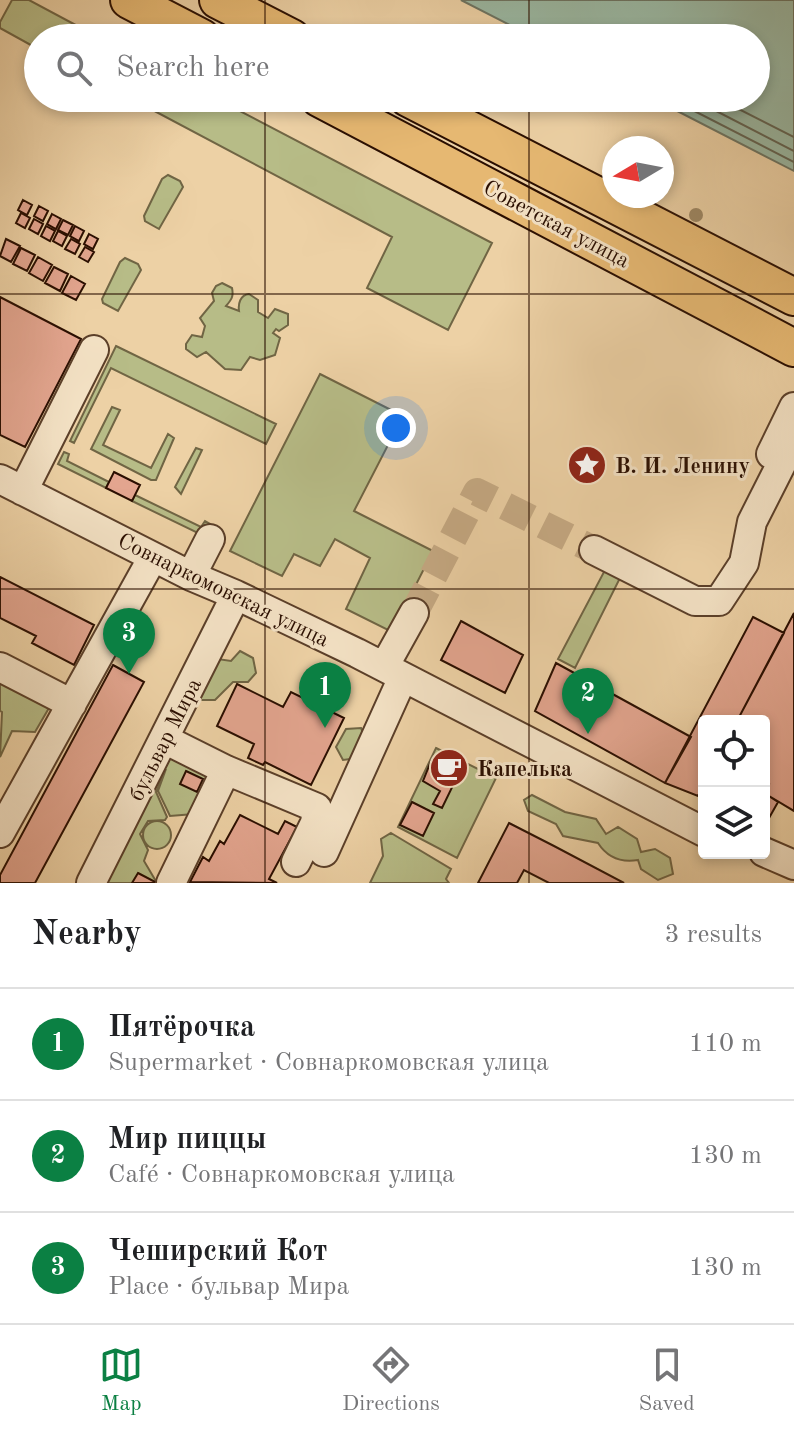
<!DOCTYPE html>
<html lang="en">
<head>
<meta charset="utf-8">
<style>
	:root { --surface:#fff; --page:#f6f6f6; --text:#202124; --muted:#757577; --line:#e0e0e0; --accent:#0b8043 }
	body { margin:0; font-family:"Old Standard TT",serif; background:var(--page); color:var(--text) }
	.controls { position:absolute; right:24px; bottom:24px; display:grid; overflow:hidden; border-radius:8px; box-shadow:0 4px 12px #0003 }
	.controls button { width:72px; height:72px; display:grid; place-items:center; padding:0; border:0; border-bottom:2px solid var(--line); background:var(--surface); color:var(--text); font:40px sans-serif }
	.compass { position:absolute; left:602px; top:136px; width:72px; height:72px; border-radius:50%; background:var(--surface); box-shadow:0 4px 12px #0003; rotate:260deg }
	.you { position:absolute; left:396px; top:428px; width:28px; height:28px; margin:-20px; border:6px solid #fff; border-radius:50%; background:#1a73e8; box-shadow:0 0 0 12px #1a73e833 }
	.badge { display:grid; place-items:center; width:52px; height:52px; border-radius:50%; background:var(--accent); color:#fff; font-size:26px; font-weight:700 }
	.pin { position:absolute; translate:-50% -66px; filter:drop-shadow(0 2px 4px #0008) }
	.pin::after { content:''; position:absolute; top:42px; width:28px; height:24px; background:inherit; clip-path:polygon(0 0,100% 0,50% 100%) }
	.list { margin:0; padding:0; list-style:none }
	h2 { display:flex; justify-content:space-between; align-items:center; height:104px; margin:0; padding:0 32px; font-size:34px }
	h2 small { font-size:26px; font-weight:400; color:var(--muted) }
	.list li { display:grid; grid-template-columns:52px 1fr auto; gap:24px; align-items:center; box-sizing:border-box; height:112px; padding:0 32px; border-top:2px solid var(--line) }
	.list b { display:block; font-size:30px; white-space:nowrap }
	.list p { margin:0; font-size:26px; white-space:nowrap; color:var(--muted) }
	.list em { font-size:26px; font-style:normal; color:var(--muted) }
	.icon { flex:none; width:44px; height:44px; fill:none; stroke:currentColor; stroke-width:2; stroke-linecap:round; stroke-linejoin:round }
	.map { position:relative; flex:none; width:794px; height:883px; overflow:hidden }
	.search { position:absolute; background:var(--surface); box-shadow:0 4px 12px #0003; left:24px; right:24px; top:24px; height:88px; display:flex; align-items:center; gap:20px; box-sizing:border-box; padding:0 28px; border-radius:44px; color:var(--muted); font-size:30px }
	.sheet { height:440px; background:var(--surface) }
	nav { display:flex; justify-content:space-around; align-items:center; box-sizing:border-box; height:112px; border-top:2px solid var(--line); background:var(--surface); font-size:22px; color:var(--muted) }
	nav a { display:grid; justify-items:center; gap:4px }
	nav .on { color:var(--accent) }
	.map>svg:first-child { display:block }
	.green { fill:#b7bc87; stroke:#706544; stroke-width:2 }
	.water { fill:#9ab8a3; stroke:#6d7462; stroke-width:2 }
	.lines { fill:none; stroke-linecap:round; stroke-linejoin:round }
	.shore { stroke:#626352; stroke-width:2 }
	.building { fill:#e3a58f; stroke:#2a0e00; stroke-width:2 }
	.minor-tunnel { stroke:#c6aa84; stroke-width:28; stroke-dasharray:28 14; stroke-linecap:butt }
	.minor-casing { stroke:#5b3f29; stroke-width:32 }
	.major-casing { stroke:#2a0e00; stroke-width:40 }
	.minor { stroke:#f3e1c4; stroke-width:28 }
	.major { stroke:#e6b872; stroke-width:36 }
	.tree { fill:#9d8764 }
	.grid { fill:none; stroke:#2a0e00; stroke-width:2; stroke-opacity:0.55 }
	.labels { text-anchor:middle; stroke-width:6; stroke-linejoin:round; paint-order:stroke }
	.street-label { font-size:22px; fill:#2a0e00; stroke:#f3e1c4 }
	.poi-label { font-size:22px; font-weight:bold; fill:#2a0e00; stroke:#f3e1c4; text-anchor:start }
</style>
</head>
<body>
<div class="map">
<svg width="794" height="883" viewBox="0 0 794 883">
	<rect width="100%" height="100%" fill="#edd1a5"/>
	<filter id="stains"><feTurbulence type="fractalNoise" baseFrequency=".0025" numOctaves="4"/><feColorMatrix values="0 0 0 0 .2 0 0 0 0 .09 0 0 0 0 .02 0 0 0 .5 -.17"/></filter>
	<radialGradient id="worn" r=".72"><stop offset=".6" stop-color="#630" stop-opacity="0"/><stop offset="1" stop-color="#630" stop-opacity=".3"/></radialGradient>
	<!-- green -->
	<path class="green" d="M12 0H29L100 38H38V49L0 28V22Z
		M130 98H215L492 243 448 330 367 288 392 237Z
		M168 175 180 181 183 187 159 229 145 221 144 216 162 179Z
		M125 258 138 264 141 270 118 311 103 303 102 299 120 262Z
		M222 283 232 288C234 297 231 300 226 306L239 311C238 304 240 295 249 294L258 300V312L268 318 275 309 288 314V325L279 331 276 329 273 333 280 338 275 355 260 360 250 357 241 370 225 369 206 352 197 357 186 349V344L192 335 202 337 205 326 200 318 214 301 212 293 216 286Z
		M116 346 276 424 266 444 111 368 74 443 70 441Z
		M320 374 403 416 354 511 433 551 392 632 346 609 370 558 335 539 320 566 294 554 282 576 230 551Z
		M112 407 120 410 103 445 151 468 168 434 174 438 156 480H151L91 449Z
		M196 448 202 450 181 494 175 487Z
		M64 452 69 454 67 461 109 482 106 488 58 464Z
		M135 495 201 527 205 521 210 524 204 536 132 501Z
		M605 570 620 578 575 668 558 659Z
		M240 651 253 658 256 673 248 682H233L215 700H199L194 690 211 658 231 661Z
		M0 671 53 701 35 732 12 731 0 757 2 712 0 711Z
		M361 728 366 740 358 758 343 760 336 747 346 729Z
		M436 748 496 778 457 858 398 827Z
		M170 755 206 775 208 779 194 814 170 816 158 791 166 769 156 792 167 817 165 820 148 821 140 834 148 850 144 861 157 883H102Z
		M532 795 565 812 596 819 606 834 618 827 637 839 641 852 655 849 670 858 673 874 658 880 641 869 638 860C620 863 607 857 598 843L563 836 556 824 528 811 524 800Z
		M143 835a14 14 0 1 1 28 0a14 14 0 1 1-28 0Z
		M391 833 451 869 446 879 449 883H370L383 856 381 839Z"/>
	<!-- water -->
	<path class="water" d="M461 0H794V171L652 98H756V38H535Z"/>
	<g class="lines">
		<!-- shore -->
		<path class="shore" d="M669 98 794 162
			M691 98 794 151
			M717 98 794 137"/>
	</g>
	<!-- building -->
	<path class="building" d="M23 200 32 205 27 215 18 210Z
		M39 206 48 211 43 221 34 216Z
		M21 213 30 218 25 228 16 223Z
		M52 214 61 219 56 229 47 224Z
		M34 219 43 224 38 234 29 229Z
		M63 220 73 225 68 235 58 230Z
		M46 226 55 231 50 241 41 236Z
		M75 226 84 231 79 241 70 236Z
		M58 231 67 236 62 246 53 241Z
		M89 234 98 239 93 249 84 244Z
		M6 239 20 246 11 262 0 256Z
		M71 239 80 244 75 254 65 249Z
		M85 247 94 252 88 262 79 257Z
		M21 248 35 255 27 271 13 264Z
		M38 257 52 265 43 281 29 273Z
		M54 267 68 274 60 291 45 283Z
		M71 276 85 284 76 300 62 293Z
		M0 297 81 339 25 447 0 435Z
		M114 472 140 485 132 501 106 488Z
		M0 577 94 625 74 665 32 643 36 636 0 618Z
		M794 613V811L764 793 769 784 764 781V721H737Z
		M753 617 784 633 737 721H704V784L698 796 665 783Z
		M461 621 523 655 505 693 441 660Z
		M556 663 691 737 665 783 535 711Z
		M113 665 144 682 35 883H0V875Z
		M237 684 283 707 291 692 344 718 311 785 265 762 263 765 248 758 254 744 217 726Z
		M443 760 461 769 442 808 433 804 440 791 423 781 431 761Z
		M186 771 203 779 197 792 180 784Z
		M764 793 778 802 764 827Z
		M412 802 434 813 423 836 400 825Z
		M240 815 278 834 285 821 297 827 269 879 277 883 190 882 203 857 209 861 220 841 224 844Z
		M509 823 554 846 624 883H549L524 870 517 883H478Z
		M138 873 157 883H132Z"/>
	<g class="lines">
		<!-- minor-tunnel -->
		<path class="minor-tunnel" d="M414 613 477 492 594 550"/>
		<!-- minor casing -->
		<g class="minor-casing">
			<path id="minor" d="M771 454 794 407
				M0 479 191 576 236 595 357 653 704 832
				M23 491 94 350
				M594 550 695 601H719L744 563 752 522 794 439
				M191 576 210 539
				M0 667 72 704
				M384 667 414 613
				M164 739 226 770 317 808 315 823 296 862
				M0 833 153 557
				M324 852 403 677
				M764 852 794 865
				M91 883 236 595
				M171 883 226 770"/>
		</g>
		<!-- major casing -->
		<g class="major-casing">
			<path id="major" d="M129 0 202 38
				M218 0 292 38
				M319 98 794 348
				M408 98 794 297"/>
		</g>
		<!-- minor -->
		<use href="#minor" class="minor"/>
		<!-- major -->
		<use href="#major" class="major"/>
	</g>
	<!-- trees -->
	<circle class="tree" cx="696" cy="215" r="7"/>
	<!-- grid -->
	<path class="grid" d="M265 0V38M529 0V38M265 98V883M529 98V883M0 294H794M0 589H794"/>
	<!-- icons -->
	<defs>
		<g id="sight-disc" transform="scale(2)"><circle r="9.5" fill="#8f2418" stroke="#f3e1c4"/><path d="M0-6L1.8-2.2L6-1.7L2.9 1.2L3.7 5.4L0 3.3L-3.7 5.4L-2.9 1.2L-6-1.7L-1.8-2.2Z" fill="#fff"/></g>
		<g id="cafe-disc" transform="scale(2)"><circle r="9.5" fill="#8f2418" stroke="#f3e1c4"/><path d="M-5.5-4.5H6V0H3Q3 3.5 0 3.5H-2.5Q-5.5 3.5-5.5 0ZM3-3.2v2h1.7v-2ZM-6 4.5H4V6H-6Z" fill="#fff"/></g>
	</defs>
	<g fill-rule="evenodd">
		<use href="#sight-disc" x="587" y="465"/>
		<use href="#cafe-disc" x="449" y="768"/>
	</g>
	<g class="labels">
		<!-- street labels -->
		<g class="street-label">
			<text transform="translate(557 223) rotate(28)" y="8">Советская улица</text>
			<text transform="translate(224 589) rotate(26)" y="8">Совнаркомовская улица</text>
			<text transform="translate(164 739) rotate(-63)" y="8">бульвар Мира</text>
		</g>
		<!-- poi labels -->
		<g class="poi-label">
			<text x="615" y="473">В. И. Ленину</text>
			<text x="477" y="776">Капелька</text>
		</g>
	</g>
	<rect width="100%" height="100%" filter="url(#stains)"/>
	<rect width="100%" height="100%" fill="url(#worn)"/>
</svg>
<div class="controls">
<button><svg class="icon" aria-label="locate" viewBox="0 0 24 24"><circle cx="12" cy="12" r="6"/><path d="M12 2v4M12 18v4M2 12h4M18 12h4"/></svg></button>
<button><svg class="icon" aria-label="layers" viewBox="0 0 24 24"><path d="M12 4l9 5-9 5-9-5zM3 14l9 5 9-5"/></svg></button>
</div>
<svg class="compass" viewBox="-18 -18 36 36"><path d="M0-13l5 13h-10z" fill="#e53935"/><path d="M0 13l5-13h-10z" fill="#757577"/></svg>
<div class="you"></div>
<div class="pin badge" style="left:325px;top:728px">1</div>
<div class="pin badge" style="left:588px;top:734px">2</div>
<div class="pin badge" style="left:129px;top:674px">3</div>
<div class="search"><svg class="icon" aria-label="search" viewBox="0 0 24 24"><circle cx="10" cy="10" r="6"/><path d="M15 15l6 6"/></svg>Search here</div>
</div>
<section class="sheet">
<h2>Nearby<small>3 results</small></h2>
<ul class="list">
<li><span class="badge">1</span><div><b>Пятёрочка</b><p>Supermarket · Совнаркомовская улица</p></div><em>110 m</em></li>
<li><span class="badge">2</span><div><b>Мир пиццы</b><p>Café · Совнаркомовская улица</p></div><em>130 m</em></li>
<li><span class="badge">3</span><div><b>Чеширский Кот</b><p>Place · бульвар Мира</p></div><em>130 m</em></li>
</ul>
</section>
<nav>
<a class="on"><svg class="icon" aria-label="map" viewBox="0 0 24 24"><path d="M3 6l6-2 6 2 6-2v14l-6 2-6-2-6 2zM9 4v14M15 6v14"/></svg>Map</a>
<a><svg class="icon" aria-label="directions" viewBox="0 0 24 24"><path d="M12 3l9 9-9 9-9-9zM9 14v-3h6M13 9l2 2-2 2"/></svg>Directions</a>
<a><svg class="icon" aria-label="saved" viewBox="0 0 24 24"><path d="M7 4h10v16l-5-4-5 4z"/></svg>Saved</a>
</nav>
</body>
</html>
